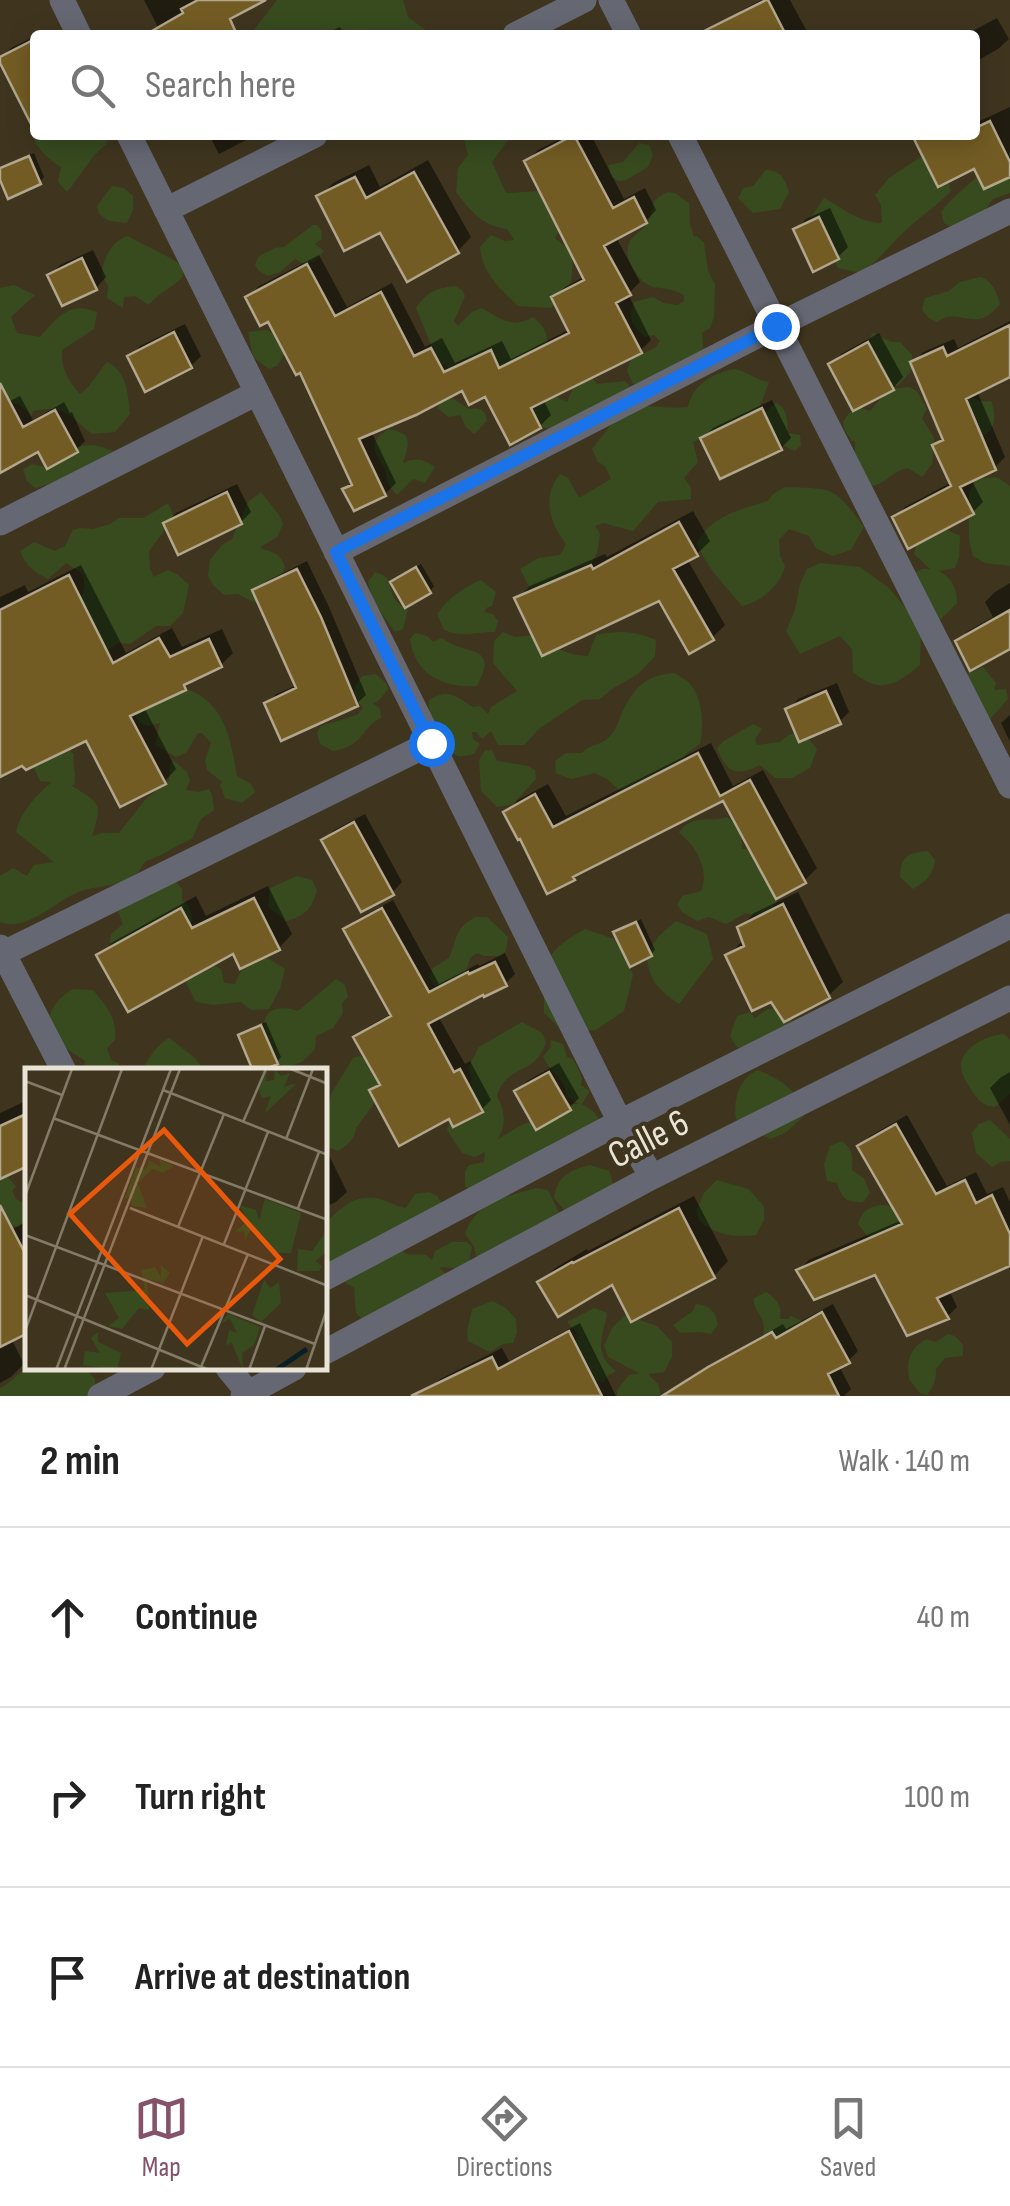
<!DOCTYPE html>
<html lang="en">
<head>
<meta charset="utf-8">
<style>
	:root { --surface:#fff; --page:#f6f6f6; --text:#222; --muted:#767676; --line:#e0e0e0; --accent:#855369 }
	body { margin:0; font-family:"Sofia Sans Condensed",sans-serif; background:var(--page); color:var(--text) }
	.stop { position:absolute; width:30px; height:30px; margin:-22px; border:8px solid #1a73e8; border-radius:50%; background:#fff }
	.stop.end { background:#1a73e8; border-color:#fff; box-shadow:0 2px 10px #0008 }
	.list { margin:0; padding:0; list-style:none }
	h2 { display:flex; justify-content:space-between; align-items:center; height:130px; margin:0; padding:0 40px; font-size:42px }
	h2 small { font-size:32px; font-weight:400; color:var(--muted) }
	.list li { display:grid; grid-template-columns:65px 1fr auto; gap:30px; align-items:center; box-sizing:border-box; height:180px; padding:0 40px; border-top:2px solid var(--line) }
	.list b { display:block; font-size:38px; white-space:nowrap }
	.list em { font-size:32px; font-style:normal; color:var(--muted) }
	.icon { flex:none; width:55px; height:55px; fill:none; stroke:currentColor; stroke-width:2; stroke-linecap:round; stroke-linejoin:round }
	.map { position:relative; flex:none; width:1010px; height:1396px; overflow:hidden }
	.search { position:absolute; background:var(--surface); box-shadow:0 5px 25px #0003; left:30px; right:30px; top:30px; height:110px; display:flex; align-items:center; gap:25px; box-sizing:border-box; padding:0 35px; border-radius:10px; color:var(--muted); font-size:38px }
	.sheet { height:670px; background:var(--surface) }
	nav { display:flex; justify-content:space-around; align-items:center; box-sizing:border-box; height:140px; border-top:2px solid var(--line); background:var(--surface); font-size:28px; color:var(--muted) }
	nav a { display:grid; justify-items:center; gap:5px }
	nav .on { color:var(--accent) }
	.map>svg:first-child { display:block }
	.green { fill:#374b1f }
	.shadow { fill:#0007 }
	.building { fill:#735c24; stroke:#b2a68c; stroke-width:2.5 }
	.lines { fill:none; stroke-linecap:round; stroke-linejoin:round }
	.minor { stroke:#656873; stroke-width:25 }
	.route { stroke:#1a73e8; stroke-width:12 }
	.labels { text-anchor:middle; stroke-width:8; stroke-linejoin:round; paint-order:stroke }
	.street-label { font-size:38px; fill:#eae4d6; stroke:#3f351f }
	.inset-river { fill:none; stroke:#091f27; stroke-width:5 }
	.inset-road { fill:none; stroke:#837b68; stroke-width:2.5 }
	.view { fill:#e8590c; fill-opacity:0.15; stroke:#e8590c; stroke-width:5 }
	.inset-edge { fill:none; stroke:#eae4d6; stroke-width:5 }
</style>
</head>
<body>
<div class="map">
<svg width="1010" height="1396" viewBox="0 0 1010 1396">
	<rect width="100%" height="100%" fill="#3f351f"/>
	<!-- green -->
	<path class="green" d="M277 0H403L408 17 426 30 425 35H250Z
		M35 120V135H106L107 144C90 156 81 176 67 192L58 182 61 167C46 158 33 145 30 128Z
		M463 135H512L492 162 506 193 539 191 560 210 562 226 555 238C558 241 565 245 568 249 576 260 572 287 564 297 560 301 555 304 551 308L518 306C500 288 482 274 480 247L491 235 505 241 514 240 507 229C482 226 470 210 456 192L458 168 468 155Z
		M639 143 649 145 653 155 648 167 626 180 618 181 611 176 608 165 623 162Z
		M1010 153V193L993 199 970 231 954 229 944 223 941 212C949 200 966 187 977 177L992 178Z
		M922 156 945 170 951 191C938 205 922 215 908 228 891 243 880 260 861 273L838 268 808 222 824 198C845 209 857 222 882 223L881 205 875 195 889 178Z
		M766 170C781 170 785 180 789 192L780 209 753 213 738 198 743 188 753 186Z
		M112 186 124 188 133 196V210L127 223 109 221 99 214 97 206Z
		M668 192 675 193 689 203 690 224 694 237 697 236 704 243 708 271 715 284 714 317 710 328 702 333 704 354 645 393 633 384 627 371 631 359 655 348 660 341 654 335 645 337C632 326 627 318 634 302L653 297 664 303 677 305 684 301V295C658 281 649 298 631 265 627 257 626 250 630 241 634 234 643 231 647 224 656 210 646 201 668 192Z
		M313 225H317L321 230 322 239 315 244 324 251 315 261 304 264 295 259 280 272 268 276 259 271 255 265 258 257 275 248 284 247Z
		M128 236C146 247 165 253 182 266L183 276C173 288 159 292 149 305L135 296 124 297 123 308 107 298 108 286 101 274C104 258 111 241 128 236Z
		M980 277C992 280 997 293 1000 304 975 336 962 305 937 322L929 318 922 310 925 298 949 291 960 282Z
		M14 285 35 295 11 317 17 333 40 337C58 317 68 301 97 312L94 329 62 350C61 368 68 381 80 394 93 385 97 373 107 362 127 371 128 394 130 414L115 432 92 434C69 416 64 404 33 411L32 416 18 404 0 399V288Z
		M455 286 462 290 465 296 454 321 458 326 472 312 482 308C499 318 513 330 533 317 548 329 548 337 547 355L514 388C494 368 478 344 449 368L438 362 416 308C427 292 436 288 455 286Z
		M267 330 280 339 284 354 277 366 269 369 253 357 248 332Z
		M873 333 892 342H900L912 355 913 369 898 386 888 385 865 344Z
		M735 369C748 372 757 381 769 382L759 409 733 425 693 442 698 462 684 478 691 488V499L658 502 633 531 603 523 595 526 600 534 597 553 591 565 578 568 534 596 520 569 538 558 560 555 566 544C549 522 542 496 560 474L568 478 579 498 611 479 605 466 598 462 592 449 619 414 561 423C544 437 535 422 531 405L545 391 567 402 573 388 592 378 597 384 625 381 639 396 641 406C657 406 671 409 688 407 693 384 713 373 735 369Z
		M909 387 917 391 927 409 922 418 934 438 932 464 922 477 908 468C890 472 890 481 873 486 854 469 855 466 855 441H852L845 431 843 422 849 413 860 408 870 411 889 389Z
		M965 397C975 398 981 403 991 401 1010 449 942 449 935 427 934 424 936 413 936 410Z
		M452 398 469 409C480 406 486 411 487 421L474 434 466 427 460 415 448 417 438 408 441 402Z
		M776 403C788 408 787 421 788 433L800 435 801 446 794 451 774 440 764 413Z
		M389 429C414 434 409 443 403 463 417 457 423 459 435 467L425 483 413 479 397 495C389 486 385 481 386 469 373 453 367 441 389 429Z
		M95 445 117 452 58 482 35 488 27 481 23 469 32 464 47 468C64 450 70 446 95 445Z
		M997 477 1010 486V566L985 563 973 556 969 540V492L977 479Z
		M785 487C836 489 833 486 864 527L851 550 832 556 816 548 809 536 789 529 779 540 780 556 785 566C780 586 761 602 742 606 725 585 707 569 697 544 709 516 742 509 768 501L773 494Z
		M261 492 279 515 283 524 277 537 262 546 261 549C274 551 281 555 285 567L279 581 260 605 238 594 224 595 213 585 208 576 210 560 222 545 232 539 248 502Z
		M168 503 173 514 172 520 149 551 150 569 154 577 168 570 177 574 189 585 183 613 170 626H156L130 644 119 643 109 649 101 648 75 603C86 594 85 587 83 574L66 563 48 579C34 572 26 566 20 551L34 542 55 551 65 546 73 530 80 528 93 529 110 524 119 518H144Z
		M937 525 960 536 959 557 955 568 939 571C952 578 957 588 957 603L937 623 911 575 922 569H930L914 554 916 545Z
		M820 563 860 567 889 588 921 627 920 665C896 685 880 695 853 672L852 649 840 636 800 654 786 631 795 610 800 584 807 569Z
		M375 572C396 578 386 588 396 601 399 604 405 608 408 610L403 629 395 632 373 601 368 582Z
		M481 580 496 592 492 606 486 608 484 612 493 614 498 621 495 632C473 632 465 638 444 630L437 614C449 598 462 588 481 580Z
		M503 632 515 637 537 635C552 647 569 656 588 656L596 635C618 630 635 631 656 640L655 656 638 674 612 689 600 699 582 700 540 728 524 745H498L491 731 482 739 476 732H472L473 739 480 744 474 754C469 755 462 757 458 756 442 751 426 715 429 700 449 688 455 696 473 707L480 706 488 714 491 707 517 691 493 663 494 641Z
		M415 633 427 636 433 642 442 638C465 657 500 642 477 686 443 688 415 675 410 639Z
		M983 667 996 683 994 690 1006 689 1008 699 989 720 966 719 952 703 949 691 962 676Z
		M675 673C680 677 686 679 690 684 703 699 704 726 700 744L687 753 674 775 631 793 619 790 607 779 595 773 571 779 556 773 555 761 566 753H582C589 744 601 746 609 737 615 732 618 723 621 715 633 688 645 675 675 673Z
		M376 674 387 684 388 690 378 701 373 703 380 709 381 718C359 729 366 745 333 751L320 744 317 733 321 726 357 715 363 708 353 694 356 684 362 676Z
		M176 686C223 696 230 734 237 776L251 784 255 792 242 803 225 798 220 785 222 782 207 770 205 761 211 743 202 733H198L186 753 176 757 155 745 160 723 148 726 139 723 134 714Z
		M753 724 762 729 755 739 757 745 780 742C796 726 806 734 817 749L810 768 792 778H775L760 765C737 777 726 773 717 748L724 741Z
		M70 750 74 755C72 765 77 775 74 785H71C100 804 103 802 92 836L103 833H119L145 800 169 780 170 766 173 760 187 772 190 781 186 790 198 792 209 789 212 794 214 810 201 819 192 839C175 845 163 856 146 861 144 863 138 873 136 874 121 887 99 885 81 891 58 899 27 933 0 922V876L13 868 27 876 34 865 54 862 16 832C20 813 37 794 52 782L40 781 33 766 41 765 54 752Z
		M485 750H492L497 761 528 766 535 770 536 779 513 804 497 807 481 791 479 760Z
		M727 817 741 831 742 849H747L759 860 782 893 767 917 746 913 726 924 709 917 697 921 682 912 677 905 682 896 701 891C710 871 696 845 679 833 692 813 709 823 727 817Z
		M928 851 935 860C933 876 926 881 913 889L900 877C901 856 908 853 928 851Z
		M297 876 312 880 317 890C312 909 305 916 286 921L268 907 270 888Z
		M168 881 177 883 182 889V901C191 905 192 914 192 923L183 924 126 951 110 942 111 934 123 924 118 912 122 907Z
		M475 917H487L508 937 506 951 499 956H484L477 953 470 958 463 982 447 987 434 985 429 977 433 968 449 958C458 938 453 930 475 917Z
		M676 921 707 934 713 959 679 1004C658 989 651 983 646 956L658 937Z
		M585 929 617 940 633 975 624 1011 596 1030 564 1032 544 1013C544 965 540 954 585 929Z
		M267 958 285 969 280 989 269 1009 251 1010 241 1002 213 1005 196 1002 185 981 194 973 213 965 221 969 224 983 235 984C244 964 246 962 267 958Z
		M336 979 345 985 348 997 342 1003 343 1013 333 1028 316 1036 315 1049 302 1062 284 1068 269 1053C269 1042 265 1036 264 1026 264 1006 284 1006 298 1011Z
		M73 989 93 990C107 1007 117 1017 115 1040L107 1048 111 1060 118 1063 120 1071H88L84 1066 85 1061C76 1055 66 1049 58 1041 39 1021 54 1000 73 989Z
		M777 1008 783 1011 793 1021 741 1049 736 1046 730 1036 737 1016 750 1012 755 1018 766 1010Z
		M522 1022 542 1033 546 1042C536 1076 507 1063 497 1096 505 1112 507 1125 497 1140 515 1129 528 1117 551 1122L567 1104H579L567 1097 563 1083 549 1067 543 1057 550 1048 551 1040 563 1044 567 1057 573 1059 582 1077 581 1085 590 1091 582 1104 594 1112 599 1119 576 1145 560 1139 473 1192 465 1186V1172L469 1165 484 1162 485 1152 475 1157 462 1153 447 1130 450 1121H459L474 1109 471 1078 468 1068 479 1047Z
		M1004 1034 1010 1040V1094L995 1107C982 1106 977 1099 970 1088 966 1082 961 1073 961 1066 961 1047 988 1035 1004 1034Z
		M169 1038 194 1057 205 1071H146L143 1068C151 1055 157 1045 169 1038Z
		M359 1056 368 1060 382 1070V1093L356 1128C355 1140 347 1145 338 1151L325 1146V1114L328 1113 331 1094 353 1058Z
		M758 1070C784 1082 796 1088 804 1116L785 1133 771 1139 753 1131 736 1119C733 1100 739 1078 758 1070Z
		M990 1120 1010 1139V1161L1001 1162 992 1167 976 1153 972 1133 979 1124Z
		M842 1141C853 1149 853 1157 852 1170L864 1178 870 1193 863 1202C847 1203 841 1198 837 1183L827 1181 824 1164 830 1146Z
		M590 1165 609 1171 615 1188 566 1212 554 1198C557 1176 570 1170 590 1165Z
		M0 1176H7L16 1186 12 1191 16 1199 27 1205V1216L19 1228 0 1219Z
		M717 1180 748 1189 764 1206V1220L756 1235C735 1238 717 1235 700 1222L696 1211 704 1193Z
		M537 1188 548 1190 560 1215 477 1262 474 1246 465 1234C475 1203 508 1195 537 1188Z
		M429 1192 437 1196 443 1205 401 1249C407 1258 417 1253 426 1255L432 1260 435 1251 452 1242H467L472 1247 469 1263 456 1268 439 1267 450 1278 432 1308 419 1317 364 1321 356 1313 354 1288 325 1270V1225C340 1207 357 1192 383 1200 392 1203 397 1207 406 1208L415 1194Z
		M883 1205 909 1208 916 1227 872 1242 858 1224C862 1211 869 1206 883 1205Z
		M766 1292C777 1299 782 1306 780 1319H788L791 1316 808 1324 810 1336 764 1342C764 1336 764 1328 763 1322 761 1313 753 1310 754 1298Z
		M492 1301 506 1308 516 1319 517 1333 513 1343 503 1344 490 1352 468 1341 467 1331 472 1309Z
		M696 1304C711 1306 715 1311 718 1325L711 1334 700 1332 680 1333 673 1325 693 1311Z
		M594 1308 607 1313C603 1338 592 1353 616 1371L607 1376 604 1383 587 1376 572 1349 579 1335 567 1322Z
		M625 1315 657 1326 672 1342V1357L664 1372 648 1374 658 1384 661 1396H617V1390L629 1375 639 1373 608 1357 604 1346 612 1328Z
		M948 1334 955 1336 963 1345V1356L945 1358 936 1369C936 1380 934 1386 927 1395L920 1393 909 1379C906 1361 910 1347 927 1339L936 1342Z
		M27 1368 86 1369 95 1379V1396H0V1388C11 1383 17 1374 27 1368Z"/>
	<!-- shadow -->
	<path class="shadow" d="M144 0H249L185 35H162Z
		M761 0H790L809 35H741L733 19 742 10Z
		M997 18 1009 39 998 49 975 62V35H965Z
		M340 27 344 35H324Z
		M35 36V108L1 59 11 48Z
		M1010 107V174L975 166 915 135H975V123Z
		M209 135H256L219 154Z
		M560 135H591L624 199 645 188 656 210 646 221 616 237 640 282 628 294 651 340 640 351 543 399 551 415 540 426 486 394 463 388 371 431 396 483 385 494 346 490 353 482 301 370 269 319 248 297 259 286 319 255 347 307 392 283 425 347 442 338 455 363 502 341 511 359 570 329 554 298 565 287 585 276 527 161 538 150 562 138Z
		M34 153 44 177 40 182 0 174 3 166Z
		M428 160 471 237 458 251 381 230 320 197 333 183 369 165 380 187Z
		M830 208 848 247 838 257 796 230 806 219Z
		M93 250 106 277 96 288 50 275 60 265Z
		M1010 321V375L977 391 1005 457 995 467 971 479 983 502 973 512 895 518 905 507 952 482 935 445 944 436 913 363 923 352 954 339 958 348Z
		M185 324 201 356 191 366 130 356 140 346Z
		M879 333 903 377 893 388 831 364 841 354Z
		M20 396 33 420 64 402 70 413 72 412 85 441 76 450 39 448 0 470V406Z
		M772 400 791 438 781 448 703 438 713 428Z
		M237 484 251 512 241 522 166 523 176 513Z
		M693 511 710 541 697 554 687 559 725 625 712 638 660 597 517 599 530 586 605 554 607 557Z
		M307 561 329 607 366 695 356 704 267 703 276 694 297 685 255 591 265 582Z
		M421 564 434 586 430 591 393 582Z
		M81 565 126 653 172 628 182 647 222 629 233 653 221 665 197 676 185 688 144 707 176 769 164 782 87 738 0 774V597L25 585 28 592Z
		M1010 583V646L958 641 968 631 993 617 985 602 995 592Z
		M837 683 849 712 839 722 788 710 798 699Z
		M1010 715V742L1001 723Z
		M711 743 733 786 763 770 817 868 804 881 724 798 582 869 573 878 521 836 506 813 518 800 548 784 566 816Z
		M365 814 402 882 392 893 324 840 334 830Z
		M268 886 292 934 279 948 99 956 113 942 196 896 206 916Z
		M798 892 843 982 828 996 772 998 728 956 742 941 740 928 754 913Z
		M393 900 439 984 478 964 479 966 505 953 515 974 505 984 438 1016 465 1064 470 1061 491 1100 481 1110 450 1116 372 1091 381 1082 356 1038 366 1028 393 1013 346 930 356 920Z
		M641 919 655 950 651 954 616 933Z
		M266 1022 281 1057 277 1062 241 1036 245 1031Z
		M559 1063 579 1098 569 1108 517 1091 527 1081Z
		M1010 1072V1125L990 1088 1000 1078Z
		M28 1100V1163L0 1176V1113Z
		M907 1115 947 1186 976 1172 987 1194 1003 1187 1010 1202V1263L949 1290 957 1307 947 1317 876 1272 799 1270 809 1260 902 1220 860 1146 870 1136Z
		M325 1147 347 1192 336 1202 325 1207Z
		M694 1196 728 1261 714 1276 540 1283 555 1268 587 1249 588 1251Z
		M28 1221V1330L11 1338 24 1364 11 1377 0 1383V1235Z
		M833 1304 858 1351 848 1361 839 1366 851 1389 844 1396H697L689 1381 700 1371 783 1324 786 1329Z
		M580 1323 616 1396H435L430 1389 440 1379 502 1348 509 1361Z"/>
	<!-- building -->
	<path class="building" d="M198 0H266L230 19 237 35H145L183 13 181 9Z
		M766 0H768L786 35H696Z
		M35 39V132L0 63V57Z
		M990 121 1010 162V177L984 189 974 169 938 187 912 135H975V128Z
		M574 135 613 208 634 197 647 223 604 246 631 295 616 303 642 353 531 408 541 428 510 445 485 397 469 405 462 391 416 415 359 439 386 496 354 511 342 489 352 485 300 373 296 375 268 322 260 326 245 297 307 264 335 316 381 292 414 356 431 348 444 372 491 350 499 368 569 333 551 297 584 280 524 161Z
		M29 156 41 184 8 199 0 180V168Z
		M414 172 459 253 407 282 380 233 344 251 316 196 355 177 366 198Z
		M819 217 839 259 813 272 793 229Z
		M82 258 97 290 62 306 47 275Z
		M1010 325V377L966 399 996 470 960 487 974 514 908 549 892 517 951 486 932 445 943 440 910 362 943 347 947 356Z
		M174 332 192 368 145 392 127 356Z
		M868 342 894 390 853 411 828 364Z
		M0 383 23 427 55 410 78 452 47 469 38 452 0 473Z
		M762 408 782 450 720 479 700 438Z
		M227 492 242 524 178 555 163 523Z
		M679 522 698 556 673 569 714 640 689 654 659 601 542 656 514 598 591 565 593 569Z
		M416 567 431 593 405 608 390 582Z
		M297 569 321 617 358 706 281 741 264 703 296 688 252 590Z
		M69 575 113 663 159 638 170 657 209 639 222 667 184 685 186 690 130 716 166 784 120 807 86 741 26 770 22 766 0 777V610Z
		M1010 610V649L970 671 955 641Z
		M826 691 841 724 799 742 785 709Z
		M698 753 720 796 750 780 806 883 776 899 723 801 573 877 575 880 547 894 520 839 518 840 503 812 535 794 553 827Z
		M354 822 394 895 361 912 321 840Z
		M254 898 280 950 240 969 233 954 128 1012 96 955 181 908 192 928Z
		M783 904 830 998 784 1022 771 1002 752 1011 725 955 744 946 737 927Z
		M382 908 429 992 468 972 469 974 495 962 507 986 484 997 483 995 428 1024 454 1072 460 1069 483 1112 453 1127 449 1119 399 1146 369 1090 380 1085 353 1037 391 1016 343 929Z
		M636 922 652 956 630 967 613 932Z
		M261 1025 278 1064 261 1071H253L238 1035Z
		M549 1072 571 1110 536 1130 514 1091Z
		M28 1113V1166L0 1179V1126Z
		M896 1124 936 1194 965 1180 976 1203 992 1195 1010 1234V1266L937 1298 949 1319 907 1336 875 1275 814 1300 796 1270 902 1224 857 1146Z
		M0 1205 28 1259V1333L0 1347Z
		M679 1208 715 1278 631 1322 612 1285 558 1317 537 1282 572 1262 573 1263Z
		M822 1312 850 1363 828 1374 839 1396H662L708 1367 772 1332 776 1338Z
		M569 1331 602 1396H411L492 1357 498 1369Z"/>
	<g class="lines">
		<!-- minor -->
		<path class="minor" d="M62 0 79 35
			M611 0 629 35
			M515 35 584 0
			M129 135 620 1122 652 1177
			M680 135 1010 786
			M166 210 315 135
			M0 523 257 393
			M336 552 776 326 1010 211
			M0 947 64 1071
			M0 955 431 743
			M325 1278 620 1122 1010 926
			M325 1352 652 1177 1010 998
			M228 1368 251 1396
			M100 1396 153 1368
			M243 1396 294 1368"/>
	</g>
	<g class="lines">
		<!-- route -->
		<path class="route" d="M431 743 336 552 776 326"/>
	</g>
	<g class="labels">
		<!-- street labels -->
		<g class="street-label">
			<text transform="translate(648 1138) rotate(-27)" y="13">Calle 6</text>
		</g>
	</g>
	<!-- overview -->
	<g transform="translate(25 1068)">
		<rect width="302" height="302" fill="#3f351f"/>
		<path d="M250 1 256 8 265 5 259 19 272 15 240 45 246 28 237 30 234 21 242 2 241 13 249 12ZM134 91 149 98 138 105 127 101 113 115 122 140 106 138 107 126 99 133 111 99 121 101 124 92 136 99ZM240 131 276 145 266 185H251L234 165 226 162 220 171 219 163 209 164 223 153 214 137 231 142 234 152ZM302 163V184L290 193 297 198 294 203H272L273 181 287 183ZM136 197 145 205 138 215 122 211 124 242 114 240 97 261 83 258 94 250 80 225 120 222 116 202 130 199 136 209ZM239 212 245 220 254 214 256 235 236 254 227 247ZM203 246 235 259 229 277 217 285 218 302 207 275 201 277 204 262 212 265 205 250 196 256ZM73 264V274L96 285 92 302 58 297 60 283 75 285 66 270Z" fill="#374b1f"/>
		<path class="inset-river" d="M251 302 282 281"/>
		<path class="inset-road" d="M266 1 303 16M0 13 37 27M138 22 303 87M28 50 303 152M218 54 241 1M261 71 288 1M0 128 47 1M105 140 303 218M273 140 294 84M153 159 199 46M0 167 290 276M199 176 243 64M0 227 184 302M0 263 97 1M176 299 223 186M31 302 146 1M39 302 155 1M126 302 178 168M224 302 240 258M281 302 303 238"/>
		<path class="view" d="M139 62 255 191 162 276 45 146Z"/>
		<rect width="302" height="302" class="inset-edge"/>
	</g>
</svg>
<div class="stop" style="left:431px;top:743px"></div>
<div class="stop end" style="left:776px;top:326px"></div>
<div class="search"><svg class="icon" aria-label="search" viewBox="0 0 24 24"><circle cx="10" cy="10" r="6"/><path d="M15 15l6 6"/></svg>Search here</div>
</div>
<section class="sheet">
<h2>2 min<small>Walk · 140 m</small></h2>
<ul class="list">
<li><svg class="icon" aria-label="ahead" viewBox="0 0 24 24"><path d="M12 20V5M6 11l6-6 6 6"/></svg><div><b>Continue</b></div><em>40 m</em></li>
<li><svg class="icon" aria-label="right" viewBox="0 0 24 24"><path d="M7 20v-9h11M14 6l5 5-5 5"/></svg><div><b>Turn right</b></div><em>100 m</em></li>
<li><svg class="icon" aria-label="arrive" viewBox="0 0 24 24"><path d="M6 21V4h12l-3 4 3 4H6"/></svg><div><b>Arrive at destination</b></div></li>
</ul>
</section>
<nav>
<a class="on"><svg class="icon" aria-label="map" viewBox="0 0 24 24"><path d="M3 6l6-2 6 2 6-2v14l-6 2-6-2-6 2zM9 4v14M15 6v14"/></svg>Map</a>
<a><svg class="icon" aria-label="directions" viewBox="0 0 24 24"><path d="M12 3l9 9-9 9-9-9zM9 14v-3h6M13 9l2 2-2 2"/></svg>Directions</a>
<a><svg class="icon" aria-label="saved" viewBox="0 0 24 24"><path d="M7 4h10v16l-5-4-5 4z"/></svg>Saved</a>
</nav>
</body>
</html>
